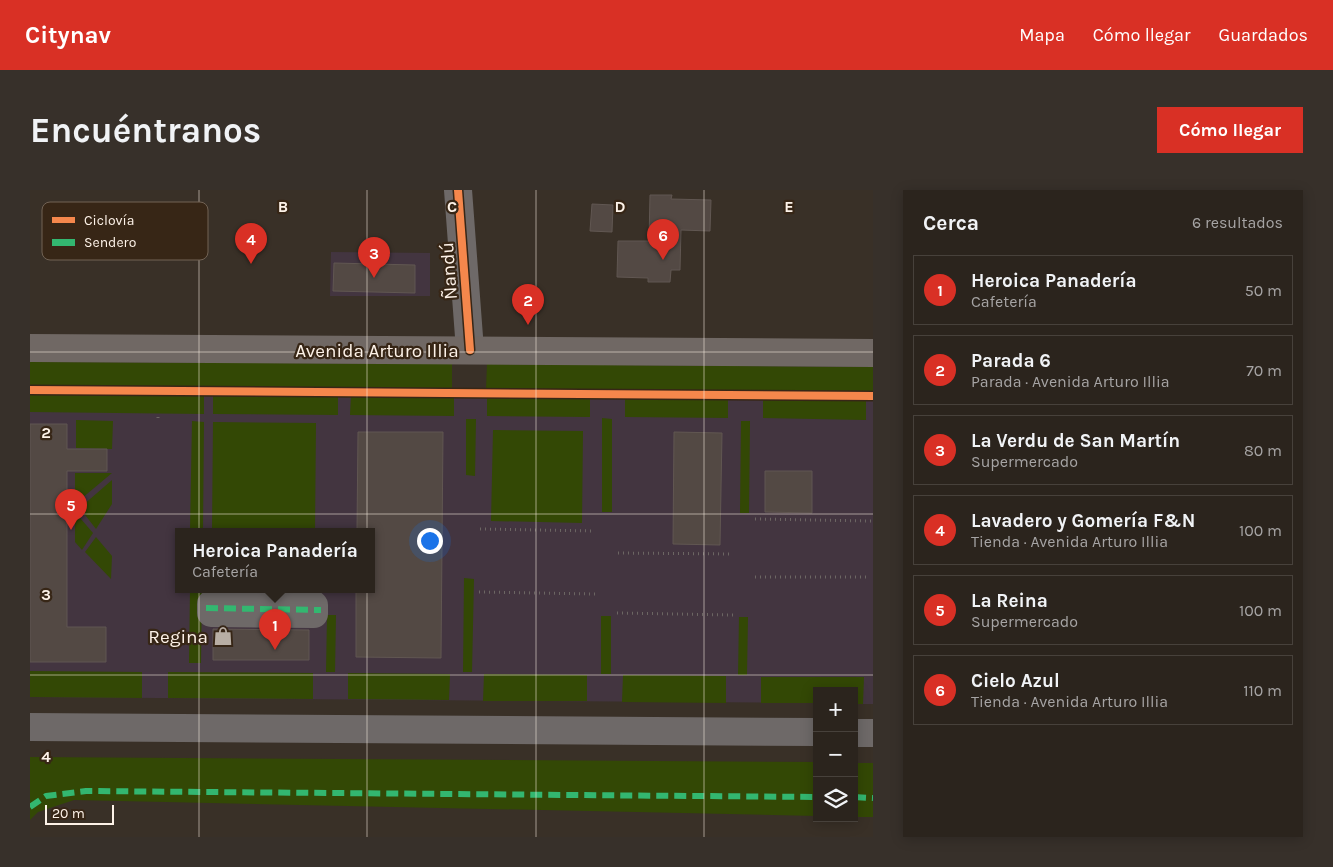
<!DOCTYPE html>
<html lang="es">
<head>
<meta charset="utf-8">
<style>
	:root { --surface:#2b241d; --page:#37302a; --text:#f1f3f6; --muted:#a6a4a4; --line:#47413b; --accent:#d93025 }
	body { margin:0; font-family:Karla,sans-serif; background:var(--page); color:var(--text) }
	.controls { position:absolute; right:15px; bottom:15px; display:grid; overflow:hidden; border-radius:0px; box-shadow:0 2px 12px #0003 }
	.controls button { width:45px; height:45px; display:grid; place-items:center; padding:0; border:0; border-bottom:1px solid var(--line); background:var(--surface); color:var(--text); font:25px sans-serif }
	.scale { position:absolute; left:15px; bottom:12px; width:69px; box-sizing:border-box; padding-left:5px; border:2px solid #fdf2e8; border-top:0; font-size:14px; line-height:18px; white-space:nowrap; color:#fdf2e8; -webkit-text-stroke:4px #372616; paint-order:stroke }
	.you { position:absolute; left:399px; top:350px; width:18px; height:18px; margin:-12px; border:4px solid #fff; border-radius:50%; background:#1a73e8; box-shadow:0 0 0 8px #1a73e833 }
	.badge { display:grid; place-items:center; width:32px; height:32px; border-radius:50%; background:var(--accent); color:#fff; font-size:16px; font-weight:700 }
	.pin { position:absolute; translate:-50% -41px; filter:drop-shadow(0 1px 2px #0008) }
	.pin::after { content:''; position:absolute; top:26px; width:18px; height:15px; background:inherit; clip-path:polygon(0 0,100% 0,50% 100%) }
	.popup { position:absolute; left:145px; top:338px; width:200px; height:65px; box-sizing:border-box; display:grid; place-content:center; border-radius:0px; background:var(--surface); filter:drop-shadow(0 1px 4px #0005); font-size:16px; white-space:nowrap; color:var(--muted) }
	.popup b { font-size:19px; color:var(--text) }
	.popup::after { content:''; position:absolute; left:50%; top:100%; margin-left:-10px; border:10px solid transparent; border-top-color:var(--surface) }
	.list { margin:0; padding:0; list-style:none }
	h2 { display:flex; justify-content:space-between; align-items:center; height:65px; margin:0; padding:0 20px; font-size:21px }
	h2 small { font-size:16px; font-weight:400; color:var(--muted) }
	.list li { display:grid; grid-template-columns:32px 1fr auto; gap:15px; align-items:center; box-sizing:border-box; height:70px; margin:0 10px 10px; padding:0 10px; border:1px solid var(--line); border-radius:0px }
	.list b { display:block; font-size:19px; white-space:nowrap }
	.list p { margin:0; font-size:16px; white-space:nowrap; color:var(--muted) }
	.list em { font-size:16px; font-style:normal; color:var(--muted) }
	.icon { flex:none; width:28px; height:28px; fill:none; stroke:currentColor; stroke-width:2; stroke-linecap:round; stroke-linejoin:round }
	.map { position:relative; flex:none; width:843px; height:647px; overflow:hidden; border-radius:0px }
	header { display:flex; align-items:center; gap:30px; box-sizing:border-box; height:70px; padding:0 25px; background:var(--accent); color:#fff }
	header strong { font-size:24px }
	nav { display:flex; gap:28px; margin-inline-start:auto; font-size:18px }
	.intro { display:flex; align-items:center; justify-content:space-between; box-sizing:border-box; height:120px; padding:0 30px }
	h1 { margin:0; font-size:35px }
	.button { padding:12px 22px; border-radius:0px; background:var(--accent); color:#fff; font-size:18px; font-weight:700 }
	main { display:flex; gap:30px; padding:0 30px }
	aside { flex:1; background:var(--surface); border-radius:0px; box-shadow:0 2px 12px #0003 }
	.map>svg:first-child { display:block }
	.commercial { fill:#433540; fill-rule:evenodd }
	.green { fill:#334805 }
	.building { fill:#534944; stroke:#615752 }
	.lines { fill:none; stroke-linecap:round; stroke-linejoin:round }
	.path { stroke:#6c6663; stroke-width:3; stroke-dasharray:1 4; stroke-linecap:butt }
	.minor { stroke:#6e6968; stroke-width:28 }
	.major { stroke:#706864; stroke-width:28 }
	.quiet { stroke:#33b770; stroke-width:6; stroke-dasharray:12 6; stroke-linecap:butt }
	.cycleway-casing { stroke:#372616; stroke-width:11 }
	.cycleway { stroke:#f5874c; stroke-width:8 }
	.grid { fill:none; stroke:#fdf2e8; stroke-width:1; stroke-opacity:0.55 }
	.labels { text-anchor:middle; stroke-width:4.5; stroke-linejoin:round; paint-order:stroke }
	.street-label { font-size:19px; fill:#fdf2e8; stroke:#372616 }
	.poi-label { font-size:19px; fill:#fdf2e8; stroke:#372616; text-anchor:end }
	.key { fill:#372616; stroke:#726355; stroke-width:1 }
	.key-label { font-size:14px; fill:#fdf2e8 }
	.grid-label { font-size:16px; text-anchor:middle; font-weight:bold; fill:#fdf2e8; stroke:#372616; stroke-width:4.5; stroke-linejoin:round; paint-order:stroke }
</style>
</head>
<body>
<header>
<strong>Citynav</strong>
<nav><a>Mapa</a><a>Cómo llegar</a><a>Guardados</a></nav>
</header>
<div class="intro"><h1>Encuéntranos</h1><a class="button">Cómo llegar</a></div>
<main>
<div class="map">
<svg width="843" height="647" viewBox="0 0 843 647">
	<rect width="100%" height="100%" fill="#393027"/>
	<!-- commercial -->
	<path class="commercial" d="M301 62 400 63V106H300Z
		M0 204 843 209V514H824V501H787V513L0 507ZM149 341H341V399H149Z"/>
	<!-- green -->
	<path class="green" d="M0 172 422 174V199L0 198Z
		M457 174 843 177V202L456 199Z
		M0 204 174 205V224L0 222Z
		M183 205H308V225L183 224Z
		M321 205 424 207V226L320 225Z
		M457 207H560V227L457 226Z
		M595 207 698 209V228L595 227Z
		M733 209H836V230L733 228Z
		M572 228 582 229V322H572Z
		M436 229H446L445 286 436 285Z
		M46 230 83 231 82 259 46 258Z
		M162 231 174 232 173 341H160Z
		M711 231H720L719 323H710Z
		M183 232 286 233 285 341H182Z
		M463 240 553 241 552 333 461 331Z
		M45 283H82L45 314Z
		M82 290V314L66 339 52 321V316Z
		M45 322 63 343 52 360 45 352Z
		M66 347 82 366 81 389 55 362Z
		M434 388 444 389 442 482H433Z
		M160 399H172L171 473H159Z
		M297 425H306L305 482H296Z
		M571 426H581V484H571Z
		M709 427H718L717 485H708Z
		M0 481 112 482V508L0 507Z
		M138 482 283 483V509L138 508Z
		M318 483 420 484 419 510 318 509Z
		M454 484 557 485V511H453Z
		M593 485 696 486V513L592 512Z
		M731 487H834L833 514H824V501H787V513H731Z
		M0 567 787 572V626L44 610 8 622 0 630Z
		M824 573H843V627H824Z"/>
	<!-- building -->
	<path class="building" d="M620 5H642L641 9 681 10 680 41 651 40 650 80H641L640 92H618V88L587 87 588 51H619Z
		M562 14 583 15 582 42 560 41Z
		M304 73 385 75V103L303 101Z
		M0 234H37V259H77V281H37V437H76V472H0Z
		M328 242H413L411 468 326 467V399H341V341H327Z
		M644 242 692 243 690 355 643 354Z
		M735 281H782V323L735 322Z
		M183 439 279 440V470H183Z"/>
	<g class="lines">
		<!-- path -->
		<path class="path" d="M128 227V231
			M725 329 841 331
			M450 339 565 341
			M588 363 703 364
			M725 387H840
			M449 402 565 404
			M587 423 703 425"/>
		<!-- minor -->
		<path class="minor" d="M428 0 440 160
			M181 414 284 415V424L181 423Z
			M0 537 787 542
			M824 543H843"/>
		<!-- major -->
		<path class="major" d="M0 158 843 163"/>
		<!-- quiet -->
		<path class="quiet" d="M176 418 291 420
			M824 607 843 608
			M0 617 16 606 56 601 787 607"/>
		<!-- cycleway casing -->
		<g class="cycleway-casing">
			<path id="cycleway" d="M428 0 440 160
				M0 200 843 206"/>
		</g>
		<!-- cycleway -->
		<use href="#cycleway" class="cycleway"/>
	</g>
	<!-- grid -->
	<path class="grid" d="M169 0V647M337 0V647M506 0V647M674 0V647M0 162H843M0 324H843M0 485H843"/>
	<!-- icons -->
	<defs>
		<g id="shop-bare" transform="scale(1.5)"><path d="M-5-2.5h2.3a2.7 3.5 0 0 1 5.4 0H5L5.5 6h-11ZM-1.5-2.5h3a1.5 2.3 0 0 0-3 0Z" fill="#b8aea4" stroke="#372616" stroke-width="2.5" paint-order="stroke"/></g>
	</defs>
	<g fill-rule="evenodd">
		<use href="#shop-bare" x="193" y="446"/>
	</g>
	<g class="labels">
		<!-- street labels -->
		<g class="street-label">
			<text transform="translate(418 81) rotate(-94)" y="7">Ñandú</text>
			<text x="347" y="167">Avenida Arturo Illia</text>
		</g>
		<!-- poi labels -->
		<g class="poi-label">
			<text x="178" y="453">Regina</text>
		</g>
	</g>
	<!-- legend -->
	<rect x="12" y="12" width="166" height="58" rx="8" class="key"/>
	<rect x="22" y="27" width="23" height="6" fill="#f5874c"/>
	<rect x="22" y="49" width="23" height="7" fill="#33b770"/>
	<g class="key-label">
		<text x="54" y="35">Ciclovía</text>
		<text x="54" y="57">Sendero</text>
	</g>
	<g class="grid-label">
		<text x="253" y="22">B</text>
		<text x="422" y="22">C</text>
		<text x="590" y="22">D</text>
		<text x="759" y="22">E</text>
		<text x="16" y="248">2</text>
		<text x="16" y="410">3</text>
		<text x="16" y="572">4</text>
	</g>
</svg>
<div class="controls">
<button>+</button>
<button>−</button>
<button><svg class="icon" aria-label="layers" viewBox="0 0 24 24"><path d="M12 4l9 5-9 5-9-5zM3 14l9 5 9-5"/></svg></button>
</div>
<div class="scale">20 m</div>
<div class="you"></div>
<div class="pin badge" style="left:245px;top:460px">1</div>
<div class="popup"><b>Heroica Panadería</b>Cafetería</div>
<div class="pin badge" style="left:498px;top:135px">2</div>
<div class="pin badge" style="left:344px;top:88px">3</div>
<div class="pin badge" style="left:221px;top:74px">4</div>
<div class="pin badge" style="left:41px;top:340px">5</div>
<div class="pin badge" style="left:633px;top:70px">6</div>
</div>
<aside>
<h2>Cerca<small>6 resultados</small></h2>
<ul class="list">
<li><span class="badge">1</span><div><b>Heroica Panadería</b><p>Cafetería</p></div><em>50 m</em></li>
<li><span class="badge">2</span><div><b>Parada 6</b><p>Parada · Avenida Arturo Illia</p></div><em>70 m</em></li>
<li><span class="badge">3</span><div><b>La Verdu de San Martín</b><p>Supermercado</p></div><em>80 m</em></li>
<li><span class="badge">4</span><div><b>Lavadero y Gomería F&amp;N</b><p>Tienda · Avenida Arturo Illia</p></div><em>100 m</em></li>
<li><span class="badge">5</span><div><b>La Reina</b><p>Supermercado</p></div><em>100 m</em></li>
<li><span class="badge">6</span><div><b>Cielo Azul</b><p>Tienda · Avenida Arturo Illia</p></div><em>110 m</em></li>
</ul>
</aside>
</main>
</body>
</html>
